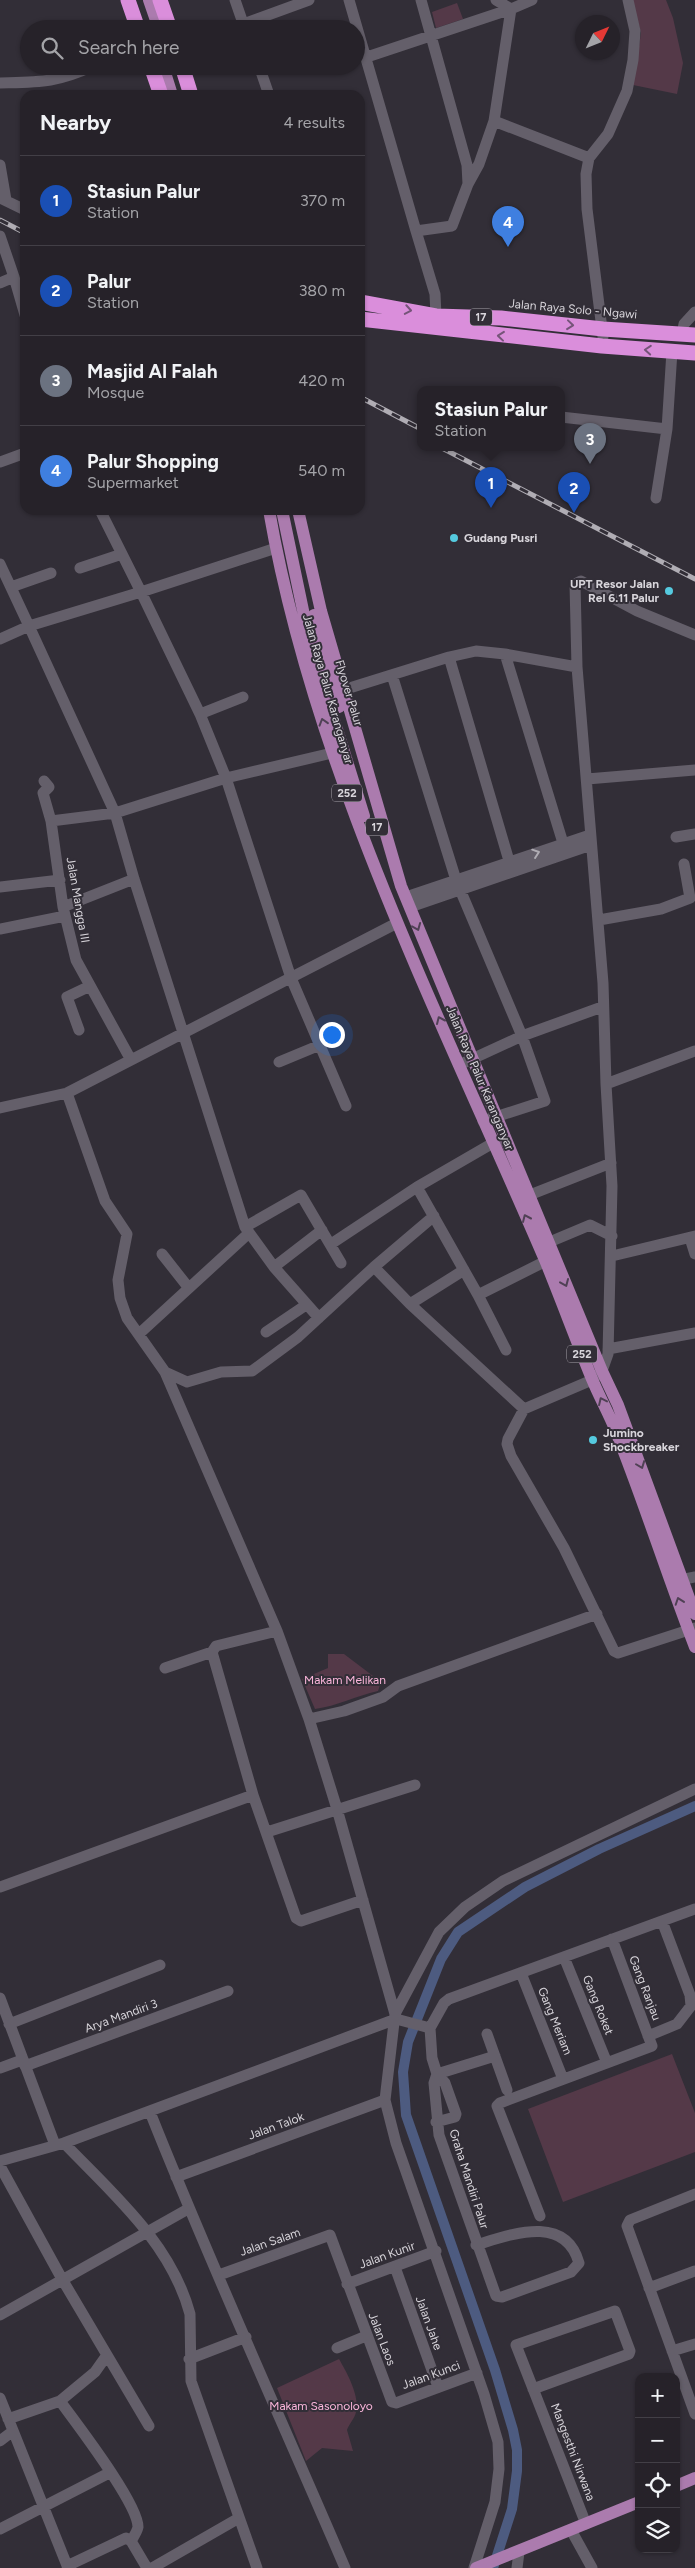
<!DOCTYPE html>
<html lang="en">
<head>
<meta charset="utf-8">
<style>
	:root { --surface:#262229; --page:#2e2a31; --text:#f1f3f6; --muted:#a4a4a8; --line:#423f46; --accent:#b45309 }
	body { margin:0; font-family:Figtree,sans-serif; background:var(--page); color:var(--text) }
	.controls { position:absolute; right:15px; bottom:15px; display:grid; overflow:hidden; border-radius:10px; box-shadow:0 1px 4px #0004 }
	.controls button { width:45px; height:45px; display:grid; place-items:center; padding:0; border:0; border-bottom:1px solid var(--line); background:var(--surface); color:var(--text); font:25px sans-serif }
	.compass { position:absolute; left:575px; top:15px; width:45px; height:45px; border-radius:50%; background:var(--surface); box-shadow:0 1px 4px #0004; rotate:47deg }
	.you { position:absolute; left:331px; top:1034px; width:18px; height:18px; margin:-12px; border:4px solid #fff; border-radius:50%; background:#1a73e8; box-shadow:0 0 0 8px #1a73e833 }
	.badge { display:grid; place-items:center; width:32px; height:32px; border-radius:50%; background:var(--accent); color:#fff; font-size:16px; font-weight:700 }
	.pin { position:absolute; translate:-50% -41px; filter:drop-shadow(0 1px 2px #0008) }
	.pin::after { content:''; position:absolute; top:26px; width:18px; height:15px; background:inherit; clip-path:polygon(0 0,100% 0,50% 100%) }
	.popup { position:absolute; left:417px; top:386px; width:148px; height:65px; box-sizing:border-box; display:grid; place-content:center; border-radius:10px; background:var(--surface); filter:drop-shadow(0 1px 4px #0005); font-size:16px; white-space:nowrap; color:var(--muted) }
	.popup b { font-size:19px; color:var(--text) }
	.popup::after { content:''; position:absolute; left:50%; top:100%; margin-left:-10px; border:10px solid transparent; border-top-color:var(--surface) }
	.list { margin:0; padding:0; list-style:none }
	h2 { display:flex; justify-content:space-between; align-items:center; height:65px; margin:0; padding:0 20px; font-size:21px }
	h2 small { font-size:16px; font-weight:400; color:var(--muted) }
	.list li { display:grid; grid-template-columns:32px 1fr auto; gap:15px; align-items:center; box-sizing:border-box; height:90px; padding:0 20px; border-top:1px solid var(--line) }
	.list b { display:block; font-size:19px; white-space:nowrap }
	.list p { margin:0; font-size:16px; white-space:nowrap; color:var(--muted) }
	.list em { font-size:16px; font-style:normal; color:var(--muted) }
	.icon { flex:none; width:28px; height:28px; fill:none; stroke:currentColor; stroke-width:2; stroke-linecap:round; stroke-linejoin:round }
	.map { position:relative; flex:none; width:695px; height:2568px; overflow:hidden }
	.search { position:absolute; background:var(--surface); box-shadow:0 1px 4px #0004; left:20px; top:20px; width:345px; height:55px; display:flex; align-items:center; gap:12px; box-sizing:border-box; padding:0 18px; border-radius:28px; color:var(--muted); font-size:19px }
	.panel { position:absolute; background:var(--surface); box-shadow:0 1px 4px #0004; left:20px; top:90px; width:345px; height:425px; border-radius:15px }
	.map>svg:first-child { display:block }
	.green { fill:#543948 }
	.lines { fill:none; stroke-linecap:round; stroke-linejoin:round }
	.canal { stroke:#4d5b80; stroke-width:10 }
	.minor { stroke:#645f6a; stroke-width:11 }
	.major { stroke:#ab7bae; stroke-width:12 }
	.highway { stroke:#da8edb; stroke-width:15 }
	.rail-casing { stroke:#b0adb4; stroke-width:5 }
	.rail { stroke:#322e37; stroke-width:3; stroke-dasharray:9; stroke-linecap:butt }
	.oneway { stroke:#755479 }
	.oneway2 { stroke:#504155 }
	.oneway3 { stroke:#afacb3 }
	.poi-dot { fill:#55cadf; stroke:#322e37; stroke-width:2 }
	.labels { text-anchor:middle; stroke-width:4; stroke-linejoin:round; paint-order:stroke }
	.shield { fill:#322e37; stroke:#a6a3aa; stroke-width:1 }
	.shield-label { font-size:11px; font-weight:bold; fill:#d8d5db }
	.street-label { font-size:12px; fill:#d8d5db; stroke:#322e37 }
	.poi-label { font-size:12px; font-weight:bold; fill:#d8d5db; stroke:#322e37; text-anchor:start }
	.park-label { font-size:12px; fill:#fab5da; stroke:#322e37 }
</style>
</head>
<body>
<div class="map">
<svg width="695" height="2568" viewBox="0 0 695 2568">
	<rect width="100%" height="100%" fill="#322e37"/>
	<!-- green -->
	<path class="green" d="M632 0H666L673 18 683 63 677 94 633 85 641 33Z
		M457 3 463 19 436 28 432 12Z
		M328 1654H344L381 1682 378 1691C356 1696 337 1706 315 1709L302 1679 328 1668Z
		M672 2054 695 2113V2152L563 2202 528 2109Z
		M339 2359C347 2373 360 2396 356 2412 355 2418 349 2424 347 2430L353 2451 322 2448 306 2461 277 2388Z"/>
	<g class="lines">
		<!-- canal -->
		<path class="canal" d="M493 2568 512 2509 517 2471V2450L513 2430 495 2370 406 2115 403 2072 408 2042 441 1959 458 1932 525 1887 599 1849 695 1806"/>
		<!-- minor -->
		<path class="minor" d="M235 0 245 29
			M349 0 416 231
			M421 0 467 165 468 184
			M496 0 511 9 532 0
			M230 29 309 0
			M367 57 511 9 494 121 479 164 468 184 452 226 416 231 435 294 436 316
			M259 66 269 95
			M0 83C39 82 56 83 93 66
			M494 121 589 158
			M0 165 6 200
			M0 198 25 210
			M0 236 14 277
			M0 283 14 277 25 315
			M682 334 684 324 695 312
			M603 337 587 209 586 174 589 158 608 134 627 91 633 60 635 31 628 0
			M561 417 667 429
			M0 462 25 453
			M656 498 667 429 672 351
			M276 548 141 592 200 714 226 778 291 978 346 1106
			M0 564 29 626 141 592 100 510
			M80 568 122 554
			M11 587 51 573
			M0 639 29 626 115 813 134 879 245 1227 274 1267 319 1318
			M505 654 577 667
			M449 657 512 871
			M392 675 456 880 522 1036 545 1101 483 1121
			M343 690 449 657 476 651 505 654 563 843
			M200 714 243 697
			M587 779 695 770
			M44 781 49 787 43 793 51 821 63 907 76 960 131 1060
			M51 821 115 813 226 778 332 753
			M676 837 695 834
			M0 887 60 880
			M406 897 590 835
			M63 907 134 879
			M410 907 591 845
			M599 920 661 909 690 898 684 864
			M0 929 65 916
			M79 1030 67 997 90 986
			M695 1051 606 1084 612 1186 608 1354 602 1371 592 1380 524 1409 508 1439 507 1444 511 1456 564 1548 614 1651 618 1653 695 1628
			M279 1062 320 1045
			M459 1065 522 1036 602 1007
			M606 1084 603 983 577 667 575 584 581 581 637 611 695 635
			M67 1093 105 1201 127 1234 118 1280 120 1298 127 1318 165 1372 277 1631
			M0 1108 67 1093 397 923
			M417 1187 478 1295 552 1258
			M522 1198 611 1163
			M245 1227 301 1195 341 1263
			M690 1238 695 1254
			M331 1244 417 1187 493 1143 502 1140
			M540 1246 590 1225 612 1236
			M162 1254 188 1287
			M612 1256 695 1236
			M274 1267 322 1230
			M374 1267 434 1216
			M478 1295 506 1350
			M410 1304 464 1270
			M266 1332 306 1305
			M140 1333 249 1233
			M608 1349 695 1333
			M165 1372 187 1382 221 1372 252 1371 298 1337 374 1267 410 1304 524 1409
			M675 1581 695 1577
			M165 1668 212 1652
			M309 1719 344 1711 383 1697 398 1686 597 1614
			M267 1832 415 1785
			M0 1887 253 1795
			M363 1900 301 1921 296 1918 253 1795 212 1652 216 1646 277 1631 309 1719 337 1809 395 2014 385 2100 396 2143 484 2394 498 2442 499 2469 495 2502 474 2568
			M564 1957 607 2063
			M521 1973 563 2079
			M0 1998 55 2145
			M395 2014 439 1932 465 1907 503 1881 695 1789
			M9 2024 160 1965
			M430 2028 432 2058 437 2074 434 2083 439 2135 496 2296 502 2297 571 2272 579 2263C565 2213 510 2235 476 2245
			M487 2034 507 2090
			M648 2036 677 2024 691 2006 690 1995 662 1921
			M25 2066 228 1991
			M0 2068 22 2060
			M150 2112C211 2266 280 2416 345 2568
			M436 2122 455 2117 456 2114 445 2083 437 2074 495 2056
			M64 2143C113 2194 171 2243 190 2314L191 2381 257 2568
			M0 2161 64 2143 396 2019 430 2028 444 2003 449 1999 695 1909
			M0 2166 62 2279 149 2426
			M176 2177 385 2100
			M695 2194 630 2220 627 2226 695 2414
			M540 2216 497 2106 500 2103 652 2046 612 1939
			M395 2267 438 2387
			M219 2275 330 2235 392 2402 396 2403 477 2373
			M347 2284 436 2251
			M649 2288 695 2271
			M0 2315 188 2209
			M337 2348 366 2336
			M672 2351 695 2344
			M189 2359 246 2337
			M533 2389 629 2354 630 2351 615 2311 516 2345 586 2524
			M0 2398 68 2568
			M60 2401C76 2423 138 2503 138 2527 137 2532 134 2536 131 2541
			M8 2419 60 2401 95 2372 107 2355
			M0 2441 13 2431
			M0 2529 111 2472
			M571 2530 592 2568
			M67 2566 126 2538 131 2541 147 2568
			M152 2568 239 2518
			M517 2568 519 2552"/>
		<!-- major -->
		<path class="major" d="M149 0 159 29
			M163 66 172 95
			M269 510C315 774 440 1015 545 1260 561 1299 576 1340 592 1379 599 1396 608 1412 615 1429 644 1501 667 1575 695 1647
			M282 510 309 639 364 816
			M298 510 321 611 401 886 602 1371 618 1405 695 1614
			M314 615 339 707
			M676 2486 695 2478
			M476 2568 639 2502"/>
		<!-- highway -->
		<path class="highway" d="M128 0 138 29
			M160 0 170 29
			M151 66 161 95
			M182 66 191 95
			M360 302 436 316 501 318 603 329 695 335
			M360 319 602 346 695 353"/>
		<!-- rail casing -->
		<g class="rail-casing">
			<path id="rail" d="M0 220 25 233
				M360 397 421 429
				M440 447 695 579"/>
		</g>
		<!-- rail -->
		<use href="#rail" class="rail"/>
	</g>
	<!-- one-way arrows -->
	<defs><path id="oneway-chevron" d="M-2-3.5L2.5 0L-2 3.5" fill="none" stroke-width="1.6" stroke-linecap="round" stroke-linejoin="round" transform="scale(1.25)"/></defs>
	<g class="oneway">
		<use href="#oneway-chevron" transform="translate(408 310) rotate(10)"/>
		<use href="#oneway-chevron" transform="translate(570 325) rotate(6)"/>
		<use href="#oneway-chevron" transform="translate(501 336) rotate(-174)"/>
		<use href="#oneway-chevron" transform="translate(648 350) rotate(-176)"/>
	</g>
	<g class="oneway2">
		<use href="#oneway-chevron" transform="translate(323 722) rotate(-107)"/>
		<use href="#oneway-chevron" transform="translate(417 927) rotate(68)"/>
		<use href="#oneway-chevron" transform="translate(440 1020) rotate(-114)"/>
		<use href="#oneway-chevron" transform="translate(526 1218) rotate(-114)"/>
		<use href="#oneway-chevron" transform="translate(565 1283) rotate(67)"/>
		<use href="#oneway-chevron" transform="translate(602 1401) rotate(-115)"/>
		<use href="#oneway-chevron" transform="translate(641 1465) rotate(69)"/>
		<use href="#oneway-chevron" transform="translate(679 1601) rotate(-109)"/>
	</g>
	<use class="oneway3" href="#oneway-chevron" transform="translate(536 853) rotate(-19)"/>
	<!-- markers -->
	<g class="poi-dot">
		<circle cx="454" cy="538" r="5"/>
		<circle cx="669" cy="591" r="5"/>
		<circle cx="593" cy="1440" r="5"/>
	</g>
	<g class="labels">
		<!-- shield labels -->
		<g class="shield">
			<rect x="470" y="308.5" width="22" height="17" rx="4"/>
			<rect x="332" y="784.5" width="30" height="17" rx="4"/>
			<rect x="366" y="818.5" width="22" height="17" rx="4"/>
			<rect x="567" y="1345.5" width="30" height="17" rx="4"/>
		</g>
		<g class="shield-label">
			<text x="481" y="321">17</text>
			<text x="347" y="797">252</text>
			<text x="377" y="831">17</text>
			<text x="582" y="1358">252</text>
		</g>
		<!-- street labels -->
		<g class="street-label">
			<text transform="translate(573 309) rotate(5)" y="4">Jalan Raya Solo - Ngawi</text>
			<text transform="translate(328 689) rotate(74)" y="4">Jalan Raya Palur Karanganyar</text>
			<text transform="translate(349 693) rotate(73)" y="4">Flyover Palur</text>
			<text transform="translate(78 900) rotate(80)" y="4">Jalan Mangga III</text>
			<text transform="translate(480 1078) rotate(67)" y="4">Jalan Raya Palur Karanganyar</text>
			<text transform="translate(645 1988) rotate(69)" y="4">Gang Ranjau</text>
			<text transform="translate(598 2005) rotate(68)" y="4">Gang Roket</text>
			<text transform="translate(121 2016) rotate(-20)" y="4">Arya Mandiri 3</text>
			<text transform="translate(555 2021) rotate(68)" y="4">Gang Meriam</text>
			<text transform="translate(276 2126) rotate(-20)" y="4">Jalan Talok</text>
			<text transform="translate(469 2179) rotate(72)" y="4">Graha Mandiri Palur</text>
			<text transform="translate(270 2242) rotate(-19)" y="4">Jalan Salam</text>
			<text transform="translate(387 2255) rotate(-20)" y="4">Jalan Kunir</text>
			<text transform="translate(429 2323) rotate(70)" y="4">Jalan Jahe</text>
			<text transform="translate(382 2339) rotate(69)" y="4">Jalan Laos</text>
			<text transform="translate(431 2375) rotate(-20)" y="4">Jalan Kunci</text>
			<text transform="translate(573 2452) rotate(69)" y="4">Mangesthi Nirwana</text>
		</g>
		<!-- poi labels -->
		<g class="poi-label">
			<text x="464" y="542">Gudang Pusri</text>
			<text x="659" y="588" text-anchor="end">UPT Resor Jalan<tspan x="659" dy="14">Rel 6.11 Palur</tspan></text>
			<text x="603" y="1437">Jumino<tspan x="603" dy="14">Shockbreaker</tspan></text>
		</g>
		<!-- park labels -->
		<g class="park-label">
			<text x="345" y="1684">Makam Melikan</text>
			<text x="321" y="2410">Makam Sasonoloyo</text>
		</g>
	</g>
</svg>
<div class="controls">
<button>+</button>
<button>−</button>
<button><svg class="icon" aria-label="locate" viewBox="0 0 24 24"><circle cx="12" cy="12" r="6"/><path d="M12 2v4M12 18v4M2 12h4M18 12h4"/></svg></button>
<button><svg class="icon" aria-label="layers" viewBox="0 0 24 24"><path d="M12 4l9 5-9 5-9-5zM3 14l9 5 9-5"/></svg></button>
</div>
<svg class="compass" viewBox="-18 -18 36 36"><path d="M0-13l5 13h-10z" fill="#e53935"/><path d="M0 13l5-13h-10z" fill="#a4a4a8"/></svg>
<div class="you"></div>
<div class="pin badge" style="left:491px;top:508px;background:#1a4fb4">1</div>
<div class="popup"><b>Stasiun Palur</b>Station</div>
<div class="pin badge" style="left:574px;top:513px;background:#1a4fb4">2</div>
<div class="pin badge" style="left:590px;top:464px;background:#6b7280">3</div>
<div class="pin badge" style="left:508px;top:247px;background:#3f7fe0">4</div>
<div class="search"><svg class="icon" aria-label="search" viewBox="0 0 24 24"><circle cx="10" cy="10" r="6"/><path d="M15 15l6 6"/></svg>Search here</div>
<section class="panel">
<h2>Nearby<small>4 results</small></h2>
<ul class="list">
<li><span class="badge" style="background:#1a4fb4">1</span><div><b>Stasiun Palur</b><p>Station</p></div><em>370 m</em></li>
<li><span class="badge" style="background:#1a4fb4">2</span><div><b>Palur</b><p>Station</p></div><em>380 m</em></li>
<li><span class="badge" style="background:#6b7280">3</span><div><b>Masjid Al Falah</b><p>Mosque</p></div><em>420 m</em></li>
<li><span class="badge" style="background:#3f7fe0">4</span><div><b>Palur Shopping</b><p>Supermarket</p></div><em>540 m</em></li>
</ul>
</section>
</div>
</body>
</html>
